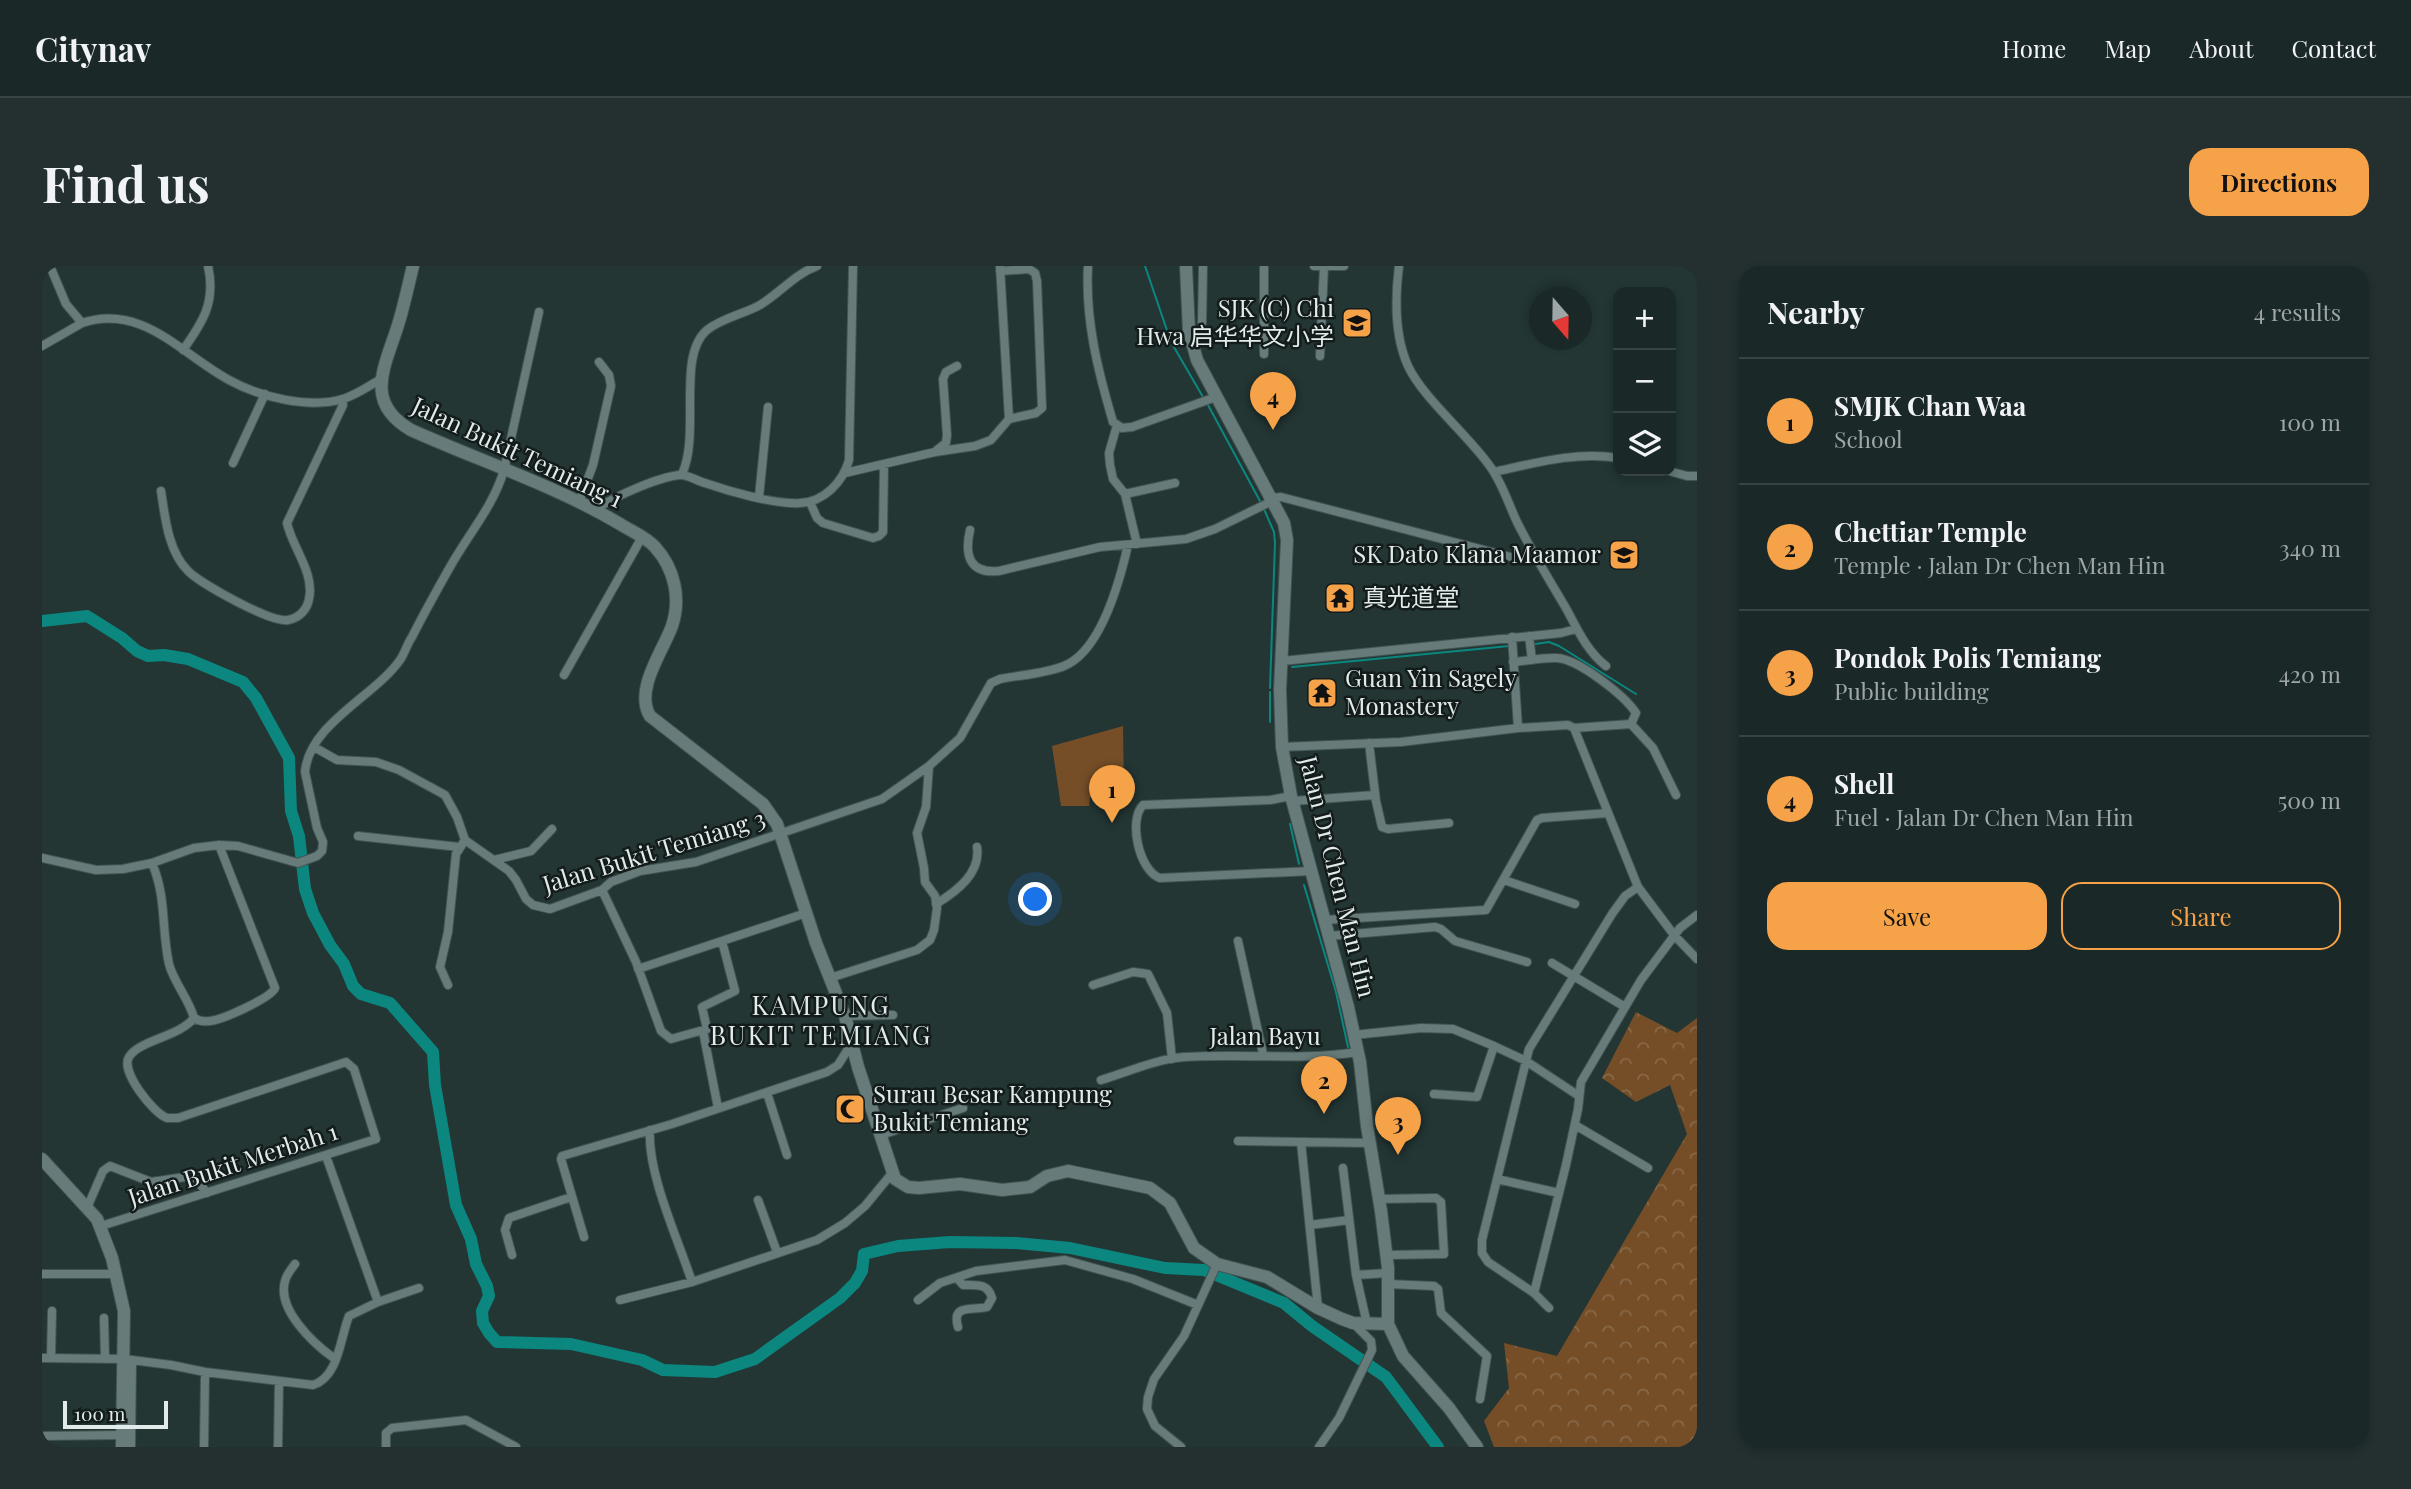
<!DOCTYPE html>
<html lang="en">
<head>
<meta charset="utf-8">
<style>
	:root { --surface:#1a2827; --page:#23302f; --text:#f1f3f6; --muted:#9fa6a7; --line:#384444; --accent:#f6a248 }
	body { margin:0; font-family:"Playfair Display","Noto Sans SC",serif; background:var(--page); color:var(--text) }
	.controls { position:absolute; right:21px; top:21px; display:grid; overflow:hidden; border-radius:14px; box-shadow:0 4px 10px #0003 }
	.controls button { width:63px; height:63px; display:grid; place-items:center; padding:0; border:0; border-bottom:2px solid var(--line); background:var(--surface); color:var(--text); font:35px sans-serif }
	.compass { position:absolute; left:1487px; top:21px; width:63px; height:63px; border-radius:50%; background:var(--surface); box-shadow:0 4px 10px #0003; rotate:160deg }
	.scale { position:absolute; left:21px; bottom:18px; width:105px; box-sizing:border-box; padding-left:7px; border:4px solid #e0ebea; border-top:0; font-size:19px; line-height:24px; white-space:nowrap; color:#e0ebea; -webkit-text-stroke:5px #131b1b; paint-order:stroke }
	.you { position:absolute; left:994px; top:634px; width:24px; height:24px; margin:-18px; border:5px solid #fff; border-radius:50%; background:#1a73e8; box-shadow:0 0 0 10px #1a73e833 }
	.badge { display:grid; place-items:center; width:46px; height:46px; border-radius:50%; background:var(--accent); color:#111; font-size:23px; font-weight:700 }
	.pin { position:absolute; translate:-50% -58px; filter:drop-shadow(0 2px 4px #0008) }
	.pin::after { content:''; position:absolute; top:37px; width:24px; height:21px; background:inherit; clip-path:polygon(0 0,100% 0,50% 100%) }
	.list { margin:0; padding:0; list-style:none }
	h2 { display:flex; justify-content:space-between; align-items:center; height:91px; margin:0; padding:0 28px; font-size:30px }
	h2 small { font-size:23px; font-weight:400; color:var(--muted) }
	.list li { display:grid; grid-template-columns:46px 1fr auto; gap:21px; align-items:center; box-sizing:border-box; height:126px; padding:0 28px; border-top:2px solid var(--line) }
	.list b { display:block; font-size:26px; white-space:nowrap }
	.list p { margin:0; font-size:23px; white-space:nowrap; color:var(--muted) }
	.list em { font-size:23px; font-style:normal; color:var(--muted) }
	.actions { display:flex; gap:14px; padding:21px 28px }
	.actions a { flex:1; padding:16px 0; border:2px solid var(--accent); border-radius:21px; text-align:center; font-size:24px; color:var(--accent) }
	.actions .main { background:var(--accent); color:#111 }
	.icon { flex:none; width:38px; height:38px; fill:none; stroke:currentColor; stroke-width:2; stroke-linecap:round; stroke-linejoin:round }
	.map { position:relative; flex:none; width:1655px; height:1181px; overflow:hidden; border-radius:21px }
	header { display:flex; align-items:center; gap:42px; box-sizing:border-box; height:98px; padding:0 35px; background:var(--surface); border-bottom:2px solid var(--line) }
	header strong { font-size:33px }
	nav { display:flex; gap:38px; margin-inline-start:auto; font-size:24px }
	.intro { display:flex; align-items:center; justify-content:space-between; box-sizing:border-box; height:168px; padding:0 42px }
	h1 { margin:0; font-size:49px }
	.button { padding:18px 32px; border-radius:21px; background:var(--accent); color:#111; font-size:24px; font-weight:700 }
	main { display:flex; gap:42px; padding:0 42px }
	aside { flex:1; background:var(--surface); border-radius:21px; box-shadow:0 4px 10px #0003 }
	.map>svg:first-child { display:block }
	.forest { fill:url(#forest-crowns) }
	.pitch { fill:#754e28 }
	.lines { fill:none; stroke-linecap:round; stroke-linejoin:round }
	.stream { stroke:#0b8780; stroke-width:2 }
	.river { stroke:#0b8780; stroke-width:12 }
	.street-casing { stroke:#425352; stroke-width:10 }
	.secondary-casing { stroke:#425352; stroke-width:14 }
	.street { stroke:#677c7a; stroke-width:8 }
	.secondary { stroke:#677c7a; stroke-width:12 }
	.labels { text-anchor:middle; stroke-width:5; stroke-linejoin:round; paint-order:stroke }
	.poi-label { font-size:24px; fill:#e0ebea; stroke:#131b1b; text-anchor:start }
	.street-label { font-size:24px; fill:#e0ebea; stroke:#131b1b }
	.neighbourhood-label { font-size:26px; letter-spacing:2px; fill:#e0ebea; stroke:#131b1b }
</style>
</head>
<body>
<header>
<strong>Citynav</strong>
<nav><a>Home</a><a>Map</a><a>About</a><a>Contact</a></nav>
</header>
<div class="intro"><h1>Find us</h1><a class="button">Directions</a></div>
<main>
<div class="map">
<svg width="1655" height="1181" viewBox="0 0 1655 1181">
	<defs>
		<pattern id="forest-crowns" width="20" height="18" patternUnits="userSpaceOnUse" patternTransform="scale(1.75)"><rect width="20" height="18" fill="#754e28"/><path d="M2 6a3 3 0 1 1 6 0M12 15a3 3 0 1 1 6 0" fill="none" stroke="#886847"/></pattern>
	</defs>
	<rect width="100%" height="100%" fill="#233634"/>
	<!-- forest -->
	<path class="forest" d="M1594 746 1635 767 1655 752V1181H1452L1442 1155 1467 1122 1462 1077 1515 1090 1645 868 1628 819 1594 836 1560 812Z"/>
	<!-- pitch -->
	<path class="pitch" d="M1081 460 1082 529 1048 531 1047 540H1019L1010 480Z"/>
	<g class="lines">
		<!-- stream -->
		<path class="stream" d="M1103 0 1129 76 1161 131
			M1166 139 1218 235
			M1222 243 1232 266 1233 277 1228 422
			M1493 378 1507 376 1517 380 1594 428
			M1250 401 1467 380
			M1228 456V426
			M1248 558 1257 598
			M1262 619 1294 726 1306 781"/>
		<!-- river -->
		<path class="river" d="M0 355 45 350 80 372 95 385 106 390 122 389 146 393 201 416 214 432 247 492 249 545 257 570 263 623 271 647 288 679 302 698 311 720 319 728 348 737 391 786 393 819 414 939 429 973 434 998 445 1020 447 1030 440 1045 441 1057 447 1067 455 1076 529 1078 600 1094 621 1104 673 1106 713 1093 798 1032 813 1017 820 1005 822 988 856 980 908 976 974 977 1028 982 1123 1002 1162 1004 1242 1037 1270 1060 1344 1111 1396 1181"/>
		<!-- street casing -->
		<g class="street-casing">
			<path id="street" d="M8 0 24 38 40 57C100 37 139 88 187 114 218 131 266 143 301 133 314 129 327 120 339 113
				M1046 0C1043 54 1056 105 1071 156L1080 162 1090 161 1174 131
				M1222 0V88
				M1272 0H1302
				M1357 0C1353 32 1352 69 1366 100 1381 132 1425 168 1447 199 1460 216 1466 237 1475 256 1490 286 1508 315 1525 344 1536 365 1546 386 1564 400
				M958 5 987 3 993 7 995 15 1000 142 994 147 967 153
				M1160 57 1161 0
				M0 80 40 57
				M141 84C161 56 174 36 166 0
				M1278 90 1282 0
				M1075 159 1067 187 1068 199 1071 213 1083 228 1095 278
				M895 184 904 177 905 169 901 113 904 106 915 100
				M191 197 223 128
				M1627 205 1645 210H1655
				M1452 206C1493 197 1535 185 1576 192
				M803 207 893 186 933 180 949 174 967 153 958 0
				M640 208C659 168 634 90 665 64 680 52 702 48 718 39 738 27 753 8 775 0
				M119 225C123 251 126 285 146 305 159 318 229 357 246 354 257 352 265 344 267 333 273 307 250 281 245 257L301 139 300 133
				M1083 228 1133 217
				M717 231 726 141
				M537 236 551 199 569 120 567 109 557 96
				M768 236 775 252 781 257 831 272 837 270 841 266 842 198
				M553 244C571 231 616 211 638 209 645 208 655 215 663 217 686 225 734 239 758 237 782 236 801 216 807 194L811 0
				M928 264C922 290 928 308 957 305L1058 281 1144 273 1173 263 1224 238 1230 232 1239 231 1469 291 1477 292 1492 286
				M1487 370 1490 394
				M1470 371 1476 462 1526 459 1532 462 1589 458 1611 482 1634 529
				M1240 395 1519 367 1534 363
				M1471 396C1485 395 1501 391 1515 392 1536 393 1582 429 1594 447L1589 458
				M522 409 600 271
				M1532 462 1596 621 1632 669 1655 693
				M1327 477 1334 535 1340 561 1346 563 1407 557
				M272 481 295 494 334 496 357 504 403 529 415 551 423 574 467 605 474 614 484 633 491 639 508 643 560 624 569 616 598 605 654 596 840 533 887 500 918 472 949 417 958 413C978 409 1002 408 1022 400 1059 385 1078 314 1086 279
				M1240 481 1359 476 1476 462
				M1249 530 1228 534 1101 539C1086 554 1097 605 1118 612L1270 605
				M1251 535 1333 529
				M316 570 417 581
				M0 592 54 604 81 603 110 597 152 582 177 579 196 580 256 597 275 590 280 585 281 576 275 562 263 506C267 458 333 430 358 394 363 387 365 378 370 371 382 347 395 324 408 301 427 267 451 241 462 204L497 46
				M452 594 489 585 510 563
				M110 597C125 633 119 661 127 698 132 717 147 733 152 752
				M1462 614 1533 638
				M560 624 594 696 619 765 629 773 665 763 660 741 693 725 680 675
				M894 638C915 625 939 607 935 581
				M1283 654 1444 644 1495 554 1500 552 1566 547
				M1287 670 1393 661 1399 663 1413 675 1485 696
				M1196 675 1221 788
				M1510 697 1583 741
				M596 703 764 647
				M788 712 875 684 888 674 892 664 895 642 893 630 883 616 882 602 875 567 884 541 887 500
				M406 719 398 701 406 666 414 588 423 574
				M1051 719 1091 706 1106 708 1125 747 1130 793
				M803 750 851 749
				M152 752C157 755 162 756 168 755 180 754 229 732 233 722L177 579
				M661 765 676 842
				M1312 769 1379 762 1411 763 1452 780 1484 795 1537 830
				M1059 814C1086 806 1115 793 1142 791 1200 787 1260 795 1316 786
				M725 827 745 889
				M1392 828 1435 831 1452 780
				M1533 859 1606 902
				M608 864C605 907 636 973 650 1016
				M839 869 921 842
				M1196 875 1328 877
				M1259 876 1276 1042
				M284 890 336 1036
				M1301 902 1314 1009 1346 1007
				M1455 913 1517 927
				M1337 933 1394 932 1399 936 1402 988 1344 989
				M716 934 735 986
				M45 942 61 905 68 900 109 916 143 911 153 912 165 927
				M1268 959 1307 954
				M59 960 334 873 312 803 304 796 136 852C135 852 125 852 125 852 111 847 78 805 87 791 97 774 137 771 152 752
				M542 971 519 893 520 890 630 858 785 806 796 799 810 777
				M470 989 463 964 467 952 529 931
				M253 998C250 1002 246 1007 244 1012 232 1042 272 1078 293 1093
				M0 1008H74
				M1314 1009 1325 1058
				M915 1012 921 1019C935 1019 946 1017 950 1032L945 1041C931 1045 909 1037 916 1061
				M1346 1018 1392 1020 1396 1023 1399 1047 1445 1090 1438 1133
				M1492 1027 1524 899 1536 843 1539 816 1599 714 1638 662 1655 649
				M578 1034 650 1016 775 974 803 957 823 940 851 906
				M876 1034 898 1017 934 1005 1023 994 1091 1013 1156 1039
				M1507 1042 1492 1027 1446 996 1440 987V974L1487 783 1570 648 1583 630 1596 621
				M62 1052 63 1092
				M0 1092 82 1093 129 1099 163 1106 271 1119C297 1111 298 1072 307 1050L336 1036 377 1022
				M9 1092 10 1045
				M0 1170 80 1169
				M89 1181 90 1094
				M162 1181 163 1106
				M236 1181 237 1115
				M344 1181V1167L350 1162 424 1154 474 1181
				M1139 1181 1113 1160 1105 1143 1106 1131 1112 1113 1142 1070 1175 998
				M1277 1181 1297 1152 1330 1084 1329 1075 1311 1057"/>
		</g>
		<!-- secondary casing -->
		<g class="secondary-casing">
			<path id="secondary" d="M371 0C366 20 362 40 356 59 343 101 321 136 369 164 438 195 512 219 578 258 589 265 604 271 613 281 633 303 639 333 630 360 621 385 592 424 608 450L721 538 735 558 774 677 803 750 816 801 853 913 866 921 877 922 918 918 960 924 988 921 1005 910 1026 905 1108 922 1128 937 1152 982 1175 998 1225 1011 1276 1042 1300 1053 1311 1057 1346 1058
				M1144 0 1147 65 1155 94 1242 257 1245 274 1238 424 1240 481 1249 530 1306 741 1318 796 1325 860 1339 945 1346 1002V1058L1361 1090 1407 1142 1435 1181
				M0 893 55 953 70 992 82 1045 80 1181"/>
		</g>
		<!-- street -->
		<use href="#street" class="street"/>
		<!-- secondary -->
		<use href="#secondary" class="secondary"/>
	</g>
	<!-- icons -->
	<defs>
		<g id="school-square" transform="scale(1.575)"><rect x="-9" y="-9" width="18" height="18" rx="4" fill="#f6a248" stroke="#131b1b"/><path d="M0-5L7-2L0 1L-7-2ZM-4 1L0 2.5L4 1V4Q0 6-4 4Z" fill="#111"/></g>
		<g id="temple-square" transform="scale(1.575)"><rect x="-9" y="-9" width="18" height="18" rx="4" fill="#f6a248" stroke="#131b1b"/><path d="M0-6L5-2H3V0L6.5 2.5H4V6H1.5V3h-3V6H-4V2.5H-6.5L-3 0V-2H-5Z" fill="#111"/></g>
		<g id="mosque-square" transform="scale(1.575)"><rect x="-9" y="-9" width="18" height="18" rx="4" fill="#f6a248" stroke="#131b1b"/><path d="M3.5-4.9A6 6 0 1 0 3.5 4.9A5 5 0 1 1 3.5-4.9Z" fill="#111"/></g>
	</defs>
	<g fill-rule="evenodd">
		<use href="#school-square" x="1315" y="57"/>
		<use href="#school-square" x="1582" y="289"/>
		<use href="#temple-square" x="1298" y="332"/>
		<use href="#temple-square" x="1280" y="427"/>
		<use href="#mosque-square" x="808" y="843"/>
	</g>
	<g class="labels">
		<!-- poi labels -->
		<g class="poi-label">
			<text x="1292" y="51" text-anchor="end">SJK (C) Chi<tspan x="1292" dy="28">Hwa 启华华文小学</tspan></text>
			<text x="1559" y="297" text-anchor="end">SK Dato Klana Maamor</text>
			<text x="1321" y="340">真光道堂</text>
			<text x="1303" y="421">Guan Yin Sagely<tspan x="1303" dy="28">Monastery</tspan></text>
			<text x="831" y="837">Surau Besar Kampung<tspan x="831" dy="28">Bukit Temiang</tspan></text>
		</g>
		<!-- street labels -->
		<g class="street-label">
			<text transform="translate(475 187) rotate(25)" y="8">Jalan Bukit Temiang 1</text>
			<text transform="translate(612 586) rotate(-17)" y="8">Jalan Bukit Temiang 3</text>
			<text transform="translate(1295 611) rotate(76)" y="8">Jalan Dr Chen Man Hin</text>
			<text x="1223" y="779">Jalan Bayu</text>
			<text transform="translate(191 899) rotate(-18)" y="8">Jalan Bukit Merbah 1</text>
		</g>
		<!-- neighbourhood labels -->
		<g class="neighbourhood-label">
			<text x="779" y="749">KAMPUNG<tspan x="779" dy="30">BUKIT TEMIANG</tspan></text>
		</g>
	</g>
</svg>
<div class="controls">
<button>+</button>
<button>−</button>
<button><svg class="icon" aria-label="layers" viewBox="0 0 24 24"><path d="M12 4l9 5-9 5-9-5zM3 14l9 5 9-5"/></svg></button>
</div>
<svg class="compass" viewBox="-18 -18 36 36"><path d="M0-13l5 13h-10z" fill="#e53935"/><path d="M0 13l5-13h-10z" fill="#9fa6a7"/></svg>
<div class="scale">100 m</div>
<div class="you"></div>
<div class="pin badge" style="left:1070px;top:557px">1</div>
<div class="pin badge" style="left:1282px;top:848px">2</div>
<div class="pin badge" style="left:1356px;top:889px">3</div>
<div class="pin badge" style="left:1231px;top:164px">4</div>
</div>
<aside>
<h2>Nearby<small>4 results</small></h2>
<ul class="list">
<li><span class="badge">1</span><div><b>SMJK Chan Waa</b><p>School</p></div><em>100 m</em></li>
<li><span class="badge">2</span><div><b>Chettiar Temple</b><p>Temple · Jalan Dr Chen Man Hin</p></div><em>340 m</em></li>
<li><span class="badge">3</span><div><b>Pondok Polis Temiang</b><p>Public building</p></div><em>420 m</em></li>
<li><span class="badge">4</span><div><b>Shell</b><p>Fuel · Jalan Dr Chen Man Hin</p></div><em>500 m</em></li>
</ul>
<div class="actions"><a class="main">Save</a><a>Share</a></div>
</aside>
</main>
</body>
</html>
